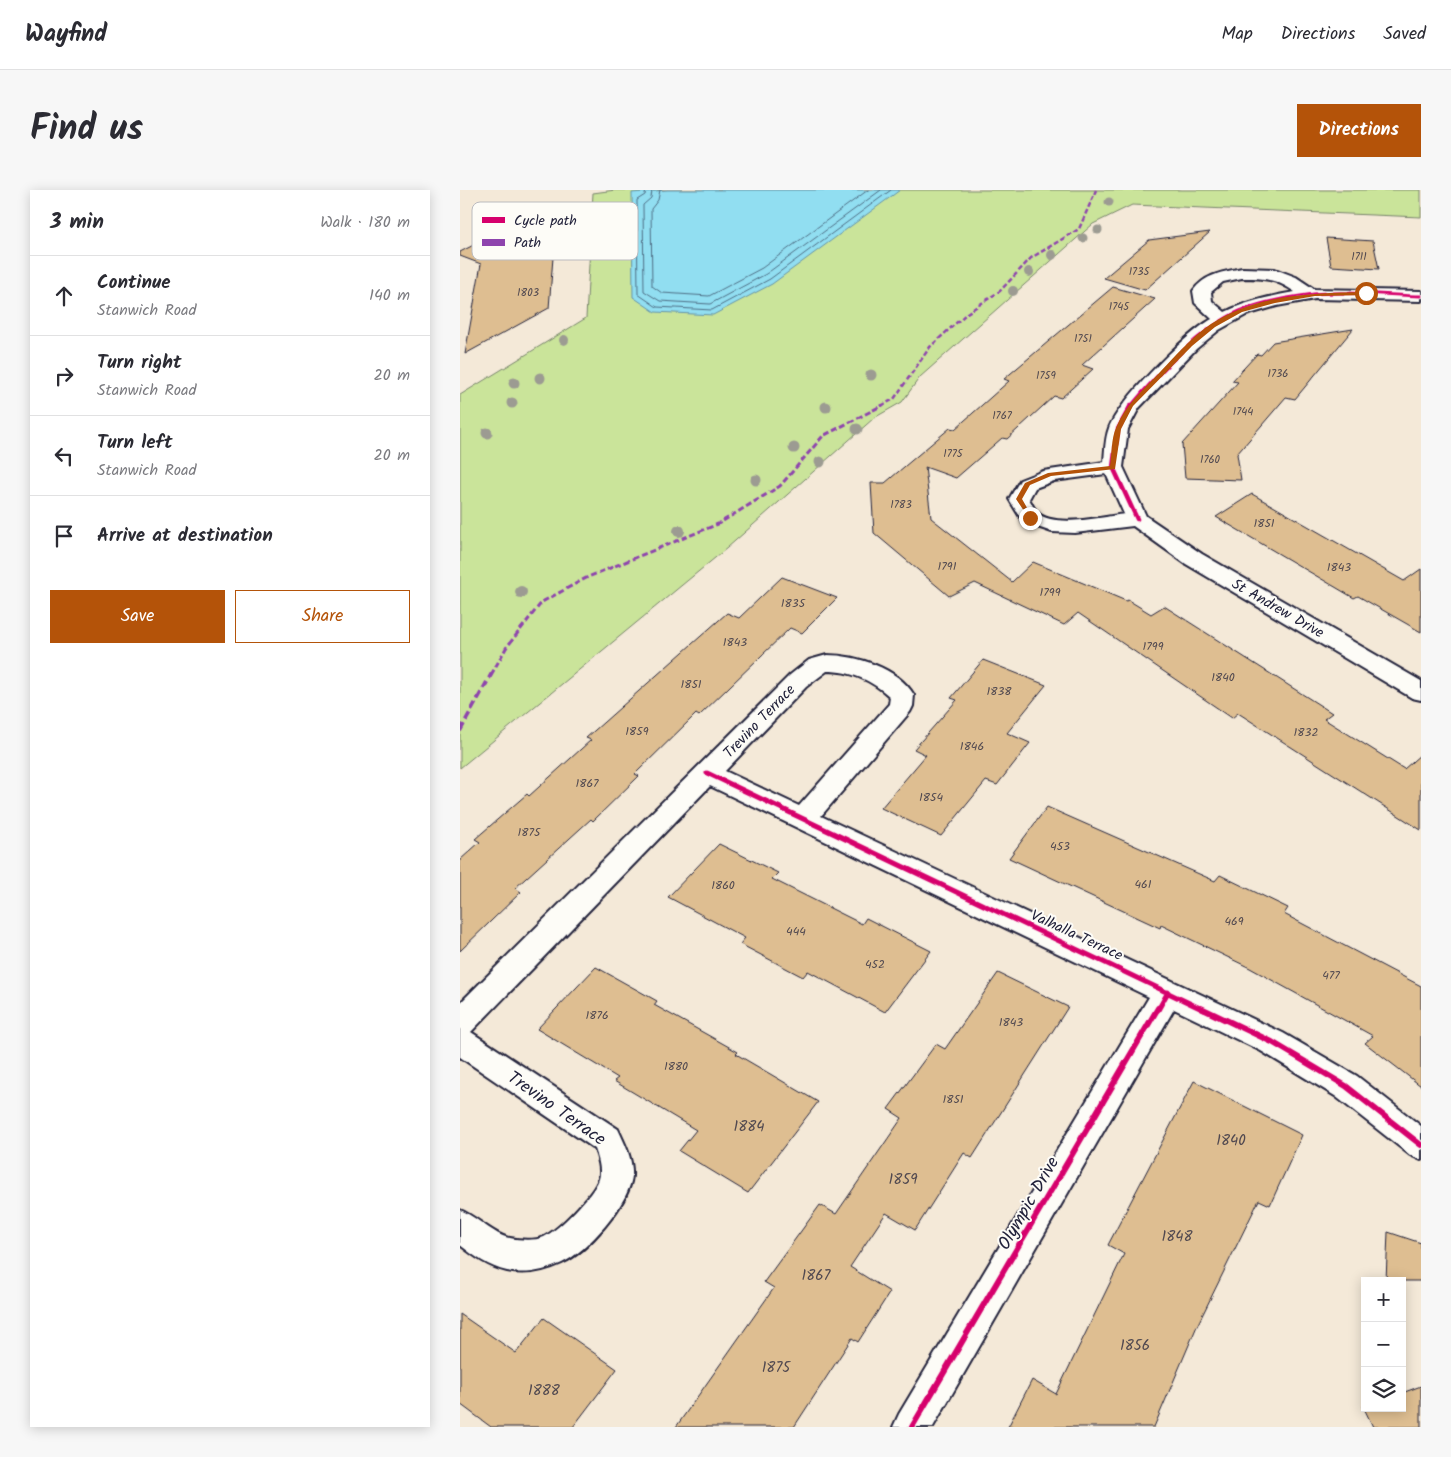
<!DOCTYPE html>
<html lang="en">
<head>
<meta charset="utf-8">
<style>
	:root { --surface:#fff; --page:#f7f7f7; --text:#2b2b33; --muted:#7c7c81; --line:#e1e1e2; --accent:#b45309 }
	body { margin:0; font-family:Kalam,sans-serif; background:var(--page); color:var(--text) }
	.controls { position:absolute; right:15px; bottom:15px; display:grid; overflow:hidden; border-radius:0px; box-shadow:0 2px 12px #0003 }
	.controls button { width:45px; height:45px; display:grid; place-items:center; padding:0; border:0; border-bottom:1px solid var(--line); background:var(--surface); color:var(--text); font:25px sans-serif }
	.stop { position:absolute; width:15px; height:15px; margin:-11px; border:4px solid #b45309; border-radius:50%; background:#fff }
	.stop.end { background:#b45309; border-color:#fff; box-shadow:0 1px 5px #0008 }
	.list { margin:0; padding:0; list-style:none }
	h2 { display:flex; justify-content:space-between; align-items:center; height:65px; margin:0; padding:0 20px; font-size:21px }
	h2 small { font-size:16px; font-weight:400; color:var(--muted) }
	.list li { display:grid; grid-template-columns:32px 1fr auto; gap:15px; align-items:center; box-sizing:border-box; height:80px; padding:0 20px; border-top:1px solid var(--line) }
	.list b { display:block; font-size:19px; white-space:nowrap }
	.list p { margin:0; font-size:16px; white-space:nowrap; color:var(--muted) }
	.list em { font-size:16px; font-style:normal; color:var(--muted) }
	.actions { display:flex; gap:10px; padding:15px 20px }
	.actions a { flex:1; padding:11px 0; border:1px solid var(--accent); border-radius:0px; text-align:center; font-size:18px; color:var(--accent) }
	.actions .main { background:var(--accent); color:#fff }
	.icon { flex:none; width:28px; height:28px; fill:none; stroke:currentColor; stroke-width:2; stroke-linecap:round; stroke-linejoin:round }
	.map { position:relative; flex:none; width:961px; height:1237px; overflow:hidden; border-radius:0px }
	header { display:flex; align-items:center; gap:30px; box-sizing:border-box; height:70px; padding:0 25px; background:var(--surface); border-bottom:1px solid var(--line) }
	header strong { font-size:24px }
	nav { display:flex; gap:28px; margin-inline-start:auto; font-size:18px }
	.intro { display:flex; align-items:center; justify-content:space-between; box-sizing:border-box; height:120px; padding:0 30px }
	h1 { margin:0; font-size:35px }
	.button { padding:12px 22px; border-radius:0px; background:var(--accent); color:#fff; font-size:18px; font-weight:700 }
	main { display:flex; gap:30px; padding:0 30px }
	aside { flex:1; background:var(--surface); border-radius:0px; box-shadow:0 2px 12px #0003 }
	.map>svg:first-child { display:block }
	.green { fill:#cae49a; stroke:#76836a }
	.water { fill:#91def1; stroke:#6593a8 }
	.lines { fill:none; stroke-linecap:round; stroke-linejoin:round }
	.shore { stroke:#4e6d84; stroke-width:1 }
	.building { fill:#debe91; stroke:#22223b }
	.minor-casing { stroke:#22223b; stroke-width:4 }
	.minor { fill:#fdfcf7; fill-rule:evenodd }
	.quiet-far2 { stroke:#8e44ad; stroke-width:2.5; stroke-dasharray:5 2.5; stroke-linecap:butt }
	.quiet-far1 { stroke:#8e44ad; stroke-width:3; stroke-dasharray:6 3; stroke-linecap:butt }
	.quiet { stroke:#8e44ad; stroke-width:4; stroke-dasharray:8 4; stroke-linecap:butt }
	.cycleway-far3-casing { stroke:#fdfcf7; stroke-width:5 }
	.cycleway-far2-casing { stroke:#fdfcf7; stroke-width:7 }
	.cycleway-far1-casing { stroke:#fdfcf7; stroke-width:8 }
	.cycleway-casing { stroke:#fdfcf7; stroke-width:9 }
	.cycleway-far3 { stroke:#d6006c; stroke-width:3 }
	.cycleway-far2 { stroke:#d6006c; stroke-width:4.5 }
	.cycleway-far1 { stroke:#d6006c; stroke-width:5 }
	.cycleway { stroke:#d6006c; stroke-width:6 }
	.tree { fill:#9c9b92 }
	.route { fill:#b45309 }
	.labels { text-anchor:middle; stroke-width:4; stroke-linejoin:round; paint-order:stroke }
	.far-number-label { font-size:11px; fill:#514950 }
	.number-label { font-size:12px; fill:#514950 }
	.street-label { font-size:15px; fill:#22223b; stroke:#fdfcf7 }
	.near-number-label { font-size:15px; fill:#514950 }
	.near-street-label { font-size:18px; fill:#22223b; stroke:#fdfcf7 }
	.key { fill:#fdfcf7; stroke:#bbbbbf; stroke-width:1 }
	.key-label { font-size:14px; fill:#22223b }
</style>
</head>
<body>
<header>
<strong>Wayfind</strong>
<nav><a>Map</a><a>Directions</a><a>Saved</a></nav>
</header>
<div class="intro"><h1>Find us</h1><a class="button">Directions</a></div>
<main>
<aside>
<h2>3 min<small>Walk · 180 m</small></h2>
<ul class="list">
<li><svg class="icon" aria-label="ahead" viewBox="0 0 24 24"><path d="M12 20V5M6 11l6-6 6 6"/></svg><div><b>Continue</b><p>Stanwich Road</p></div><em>140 m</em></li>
<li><svg class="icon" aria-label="right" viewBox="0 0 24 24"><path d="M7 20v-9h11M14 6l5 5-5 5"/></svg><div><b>Turn right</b><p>Stanwich Road</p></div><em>20 m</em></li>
<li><svg class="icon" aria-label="left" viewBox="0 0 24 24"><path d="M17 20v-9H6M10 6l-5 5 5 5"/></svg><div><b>Turn left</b><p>Stanwich Road</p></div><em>20 m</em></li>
<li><svg class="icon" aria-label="arrive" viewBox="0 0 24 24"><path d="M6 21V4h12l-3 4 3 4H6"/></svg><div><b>Arrive at destination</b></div></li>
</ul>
<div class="actions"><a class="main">Save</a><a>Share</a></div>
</aside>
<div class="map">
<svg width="961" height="1237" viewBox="0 0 961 1237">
	<rect width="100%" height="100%" fill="#f4e9d8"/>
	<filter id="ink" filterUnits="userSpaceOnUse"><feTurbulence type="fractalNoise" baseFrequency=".02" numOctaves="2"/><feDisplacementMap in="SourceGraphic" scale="10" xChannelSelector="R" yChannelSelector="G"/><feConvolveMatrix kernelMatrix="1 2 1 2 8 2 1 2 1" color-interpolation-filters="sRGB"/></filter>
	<g filter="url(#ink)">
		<!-- green -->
		<path class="green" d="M155 0H961V27L672 15 633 34 460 187 442 212 414 228 267 358 0 578V205L126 128 133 3Z"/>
		<!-- water -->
		<path class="water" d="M207 0H440L312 94 253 125 195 122 173 107 172 3Z"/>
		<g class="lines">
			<!-- shore -->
			<path class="shore" d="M186 0 185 5 177 10 178 104 197 117 252 120 310 89 431 0
				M192 0 191 8 183 15 184 101 200 111 250 114 306 84 421 0
				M200 0 198 10 191 19 192 96 202 103 249 106 302 78 408 0"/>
		</g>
		<!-- building -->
		<path class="building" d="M47 38 94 55 89 118 5 164 21 74 0 66V62Z
			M750 42 685 100 644 88 689 50Z
			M866 48 913 51 919 79 871 76Z
			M653 97 695 109 622 175 633 179 601 208 594 206 547 249 542 248 496 288 465 277 471 328 552 392 573 372 666 411 668 410 691 424 704 416 872 523 864 529 944 579 961 564V640L778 523 772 528 618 423 604 435 515 393 489 406 414 343 411 293H425L490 238 495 239 549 191 544 189Z
			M893 139 835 209 826 207 777 264 781 290 725 288 722 254 778 192 772 191 797 164 801 165 813 152Z
			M792 304 944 391 961 379V442L898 406 894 408 756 327Z
			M322 387 377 408 342 443 330 438 239 526 236 524 175 584 179 586 133 631 131 629 55 698 61 702 0 761V670L20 652 15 649 67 604 69 606 131 550 126 548 267 423 279 428Z
			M523 470 586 495 547 543 570 553 537 595 526 591 481 646 421 618 466 565 454 559 497 510 491 508Z
			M587 617 755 691 760 685 828 718 824 724 961 796V896L905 853 913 846 790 778 701 735 700 738 549 668Z
			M259 654 318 683 312 689 402 734 406 728 471 761 425 822 348 781 343 787 280 754 285 748 208 707Z
			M136 777 197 811 194 815 278 862 276 864 358 912 288 1003 219 961 236 940 154 891 158 888 77 839Z
			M538 783 608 817 512 968 504 963 455 1040 426 1023 390 1077 430 1102 398 1152 392 1148 334 1237H216L314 1098 304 1092 360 1015 376 1024 442 928 428 919 476 854 485 859Z
			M734 891 842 945 810 1015 799 1010 737 1136 694 1237H548L572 1190 596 1204 664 1064 648 1055Z
			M928 1042 961 1053V1091H926Z
			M0 1124 56 1163 84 1128 157 1179 113 1237H31L0 1214Z
			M961 1196V1237H913L903 1216 905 1218H942V1203Z"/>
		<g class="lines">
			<!-- minor casing -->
			<g class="minor-casing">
				<path id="minor" d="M782 78 815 79 836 87 854 99 961 101V111L855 109 817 116 786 125 759 140 736 159 679 218 668 239 663 277 686 326 742 364 961 491V510L952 508 726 374 673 336 615 343 592 342 563 332 549 309 560 290 583 281 644 272C645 261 645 248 649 238 660 210 725 144 752 129L735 113 733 101C745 84 763 82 782 78ZM782 88C805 88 816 89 835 102 812 106 786 111 765 122L752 111 751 102 763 92ZM646 284 664 324C644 327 593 338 578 323 574 320 572 313 569 309L575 298 594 291Z
					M367 465C396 465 438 478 454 505L453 516 450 522 361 626 823 843 897 886 961 936V970L950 965 875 906 801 861 714 819 473 1237H433L439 1224 689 807 250 596 11 842 158 939C165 954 173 969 172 986 169 1014 127 1062 102 1073 85 1081 66 1085 47 1081 29 1077 14 1066 0 1055V1020C16 1026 35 1046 50 1048 59 1050 75 1051 84 1047 99 1040 134 1004 139 989 142 980 138 968 135 959L0 867V813L330 485 349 470ZM367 481C391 481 413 491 430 507L429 514 339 616 265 581 346 497Z"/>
			</g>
			<!-- minor -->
			<use href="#minor" class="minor"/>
			<!-- quiet-far2 -->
			<path class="quiet-far2" d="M421 216 434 209 470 157 507 123 540 101 571 68 619 39 636 0"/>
			<!-- quiet-far1 -->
			<path class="quiet-far1" d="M31 485 46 458 82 412 128 387 258 334 320 296 363 246 423 215"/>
			<!-- quiet -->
			<path class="quiet" d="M0 541 32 483"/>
			<!-- cycleway-far3 casing -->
			<g class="cycleway-far3-casing">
				<path id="cycleway-far3" d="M671 216C697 184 741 138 780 121 802 112 830 107 854 104 888 101 927 105 961 106"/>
			</g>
			<!-- cycleway-far2 casing -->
			<g class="cycleway-far2-casing">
				<path id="cycleway-far2" d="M671 215 658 239 653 277 677 329"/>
			</g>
			<!-- cycleway-far1 casing -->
			<g class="cycleway-far1-casing">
				<path id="cycleway-far1" d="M247 583 744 820
					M698 820 708 802"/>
			</g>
			<!-- cycleway casing -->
			<g class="cycleway-casing">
				<path id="cycleway" d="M741 818 812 852 886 896 961 955
					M452 1237 698 818"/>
			</g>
			<!-- cycleway-far3 -->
			<use href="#cycleway-far3" class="cycleway-far3"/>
			<!-- cycleway-far2 -->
			<use href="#cycleway-far2" class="cycleway-far2"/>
			<!-- cycleway-far1 -->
			<use href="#cycleway-far1" class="cycleway-far1"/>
			<!-- cycleway -->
			<use href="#cycleway" class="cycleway"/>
		</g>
		<!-- trees -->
		<g class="tree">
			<circle cx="649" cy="12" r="4.5"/>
			<circle cx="638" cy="40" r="4.5"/>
			<circle cx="623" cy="48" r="4.5"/>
			<circle cx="592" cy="65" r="5"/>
			<circle cx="569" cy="82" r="5"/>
			<circle cx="553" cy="101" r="5"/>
			<circle cx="104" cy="150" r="5"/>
			<circle cx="411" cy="185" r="5.5"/>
			<circle cx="80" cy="188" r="5.5"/>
			<circle cx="54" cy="193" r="5.5"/>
			<circle cx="52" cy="213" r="5.5"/>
			<circle cx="366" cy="217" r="5.5"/>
			<circle cx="397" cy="239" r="5.5"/>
			<circle cx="27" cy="243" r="5.5"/>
			<circle cx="334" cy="258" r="5.5"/>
			<circle cx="360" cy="272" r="5.5"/>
			<circle cx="296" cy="290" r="5.5"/>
			<circle cx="219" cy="341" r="6"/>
			<circle cx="61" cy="402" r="6"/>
		</g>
	</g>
	<!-- route -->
	<path class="route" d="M906 102 908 105 855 106 815 113 782 122 755 137 732 156 673 216 661 239 655 279 591 286 570 295 562 309 573 328 570 330 556 309 565 293 588 283 650 276C652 264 651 249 656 238 665 215 684 199 701 181 716 165 732 147 751 134 796 104 854 103 906 102Z"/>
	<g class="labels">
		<!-- far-number labels -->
		<g class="far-number-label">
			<text x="899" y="70">1711</text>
			<text x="679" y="85">1735</text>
			<text x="68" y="106">1803</text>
			<text x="659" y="120">1745</text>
			<text x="623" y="152">1751</text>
			<text x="818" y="187">1736</text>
			<text x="586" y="189">1759</text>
			<text x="783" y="225">1744</text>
			<text x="542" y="229">1767</text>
			<text x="493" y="267">1775</text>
			<text x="750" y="273">1760</text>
			<text x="441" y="318">1783</text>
		</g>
		<!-- number labels -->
		<g class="number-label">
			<text x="804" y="337">1851</text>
			<text x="487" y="380">1791</text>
			<text x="879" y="381">1843</text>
			<text x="590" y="406">1799</text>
			<text x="333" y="417">1835</text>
			<text x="275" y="456">1843</text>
			<text x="693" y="460">1799</text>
			<text x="763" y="491">1840</text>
			<text x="231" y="498">1851</text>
			<text x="539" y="505">1838</text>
			<text x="177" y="545">1859</text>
			<text x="846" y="546">1832</text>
			<text x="512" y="560">1846</text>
			<text x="127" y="597">1867</text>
			<text x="471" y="611">1854</text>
			<text x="69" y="646">1875</text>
			<text x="600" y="660">453</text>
			<text x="683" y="698">461</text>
			<text x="263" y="699">1860</text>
			<text x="774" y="735">469</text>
			<text x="336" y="745">444</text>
			<text x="415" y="778">452</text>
			<text x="871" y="789">477</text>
			<text x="137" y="829">1876</text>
			<text x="551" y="836">1843</text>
			<text x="216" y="880">1880</text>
			<text x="493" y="913">1851</text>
		</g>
		<!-- street labels -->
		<g class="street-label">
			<text transform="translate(818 418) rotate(30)" y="5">St Andrew Drive</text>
			<text transform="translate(299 531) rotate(-46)" y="5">Trevino Terrace</text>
			<text transform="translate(617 745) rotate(25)" y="5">Valhalla Terrace</text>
		</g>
		<!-- near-number labels -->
		<g class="near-number-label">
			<text x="289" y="941">1884</text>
			<text x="771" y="955">1840</text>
			<text x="443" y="994">1859</text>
			<text x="717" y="1051">1848</text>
			<text x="356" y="1090">1867</text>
			<text x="675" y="1160">1856</text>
			<text x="316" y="1182">1875</text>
			<text x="84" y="1205">1888</text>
		</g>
		<!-- near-street labels -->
		<g class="near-street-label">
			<text transform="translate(97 918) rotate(35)" y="6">Trevino Terrace</text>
			<text transform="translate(568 1013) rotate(-60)" y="6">Olympic Drive</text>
		</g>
	</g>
	<!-- legend -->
	<rect x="12" y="12" width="166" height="58" rx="8" class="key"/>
	<rect x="22" y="27" width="23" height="6" fill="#d6006c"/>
	<rect x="22" y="49" width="23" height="7" fill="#8e44ad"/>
	<g class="key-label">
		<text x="54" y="35">Cycle path</text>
		<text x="54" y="57">Path</text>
	</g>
</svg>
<div class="controls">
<button>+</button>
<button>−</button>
<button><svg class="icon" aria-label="layers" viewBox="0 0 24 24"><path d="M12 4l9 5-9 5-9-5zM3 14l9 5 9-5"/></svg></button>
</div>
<div class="stop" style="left:906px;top:103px"></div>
<div class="stop end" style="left:570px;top:328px"></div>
</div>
</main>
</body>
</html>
